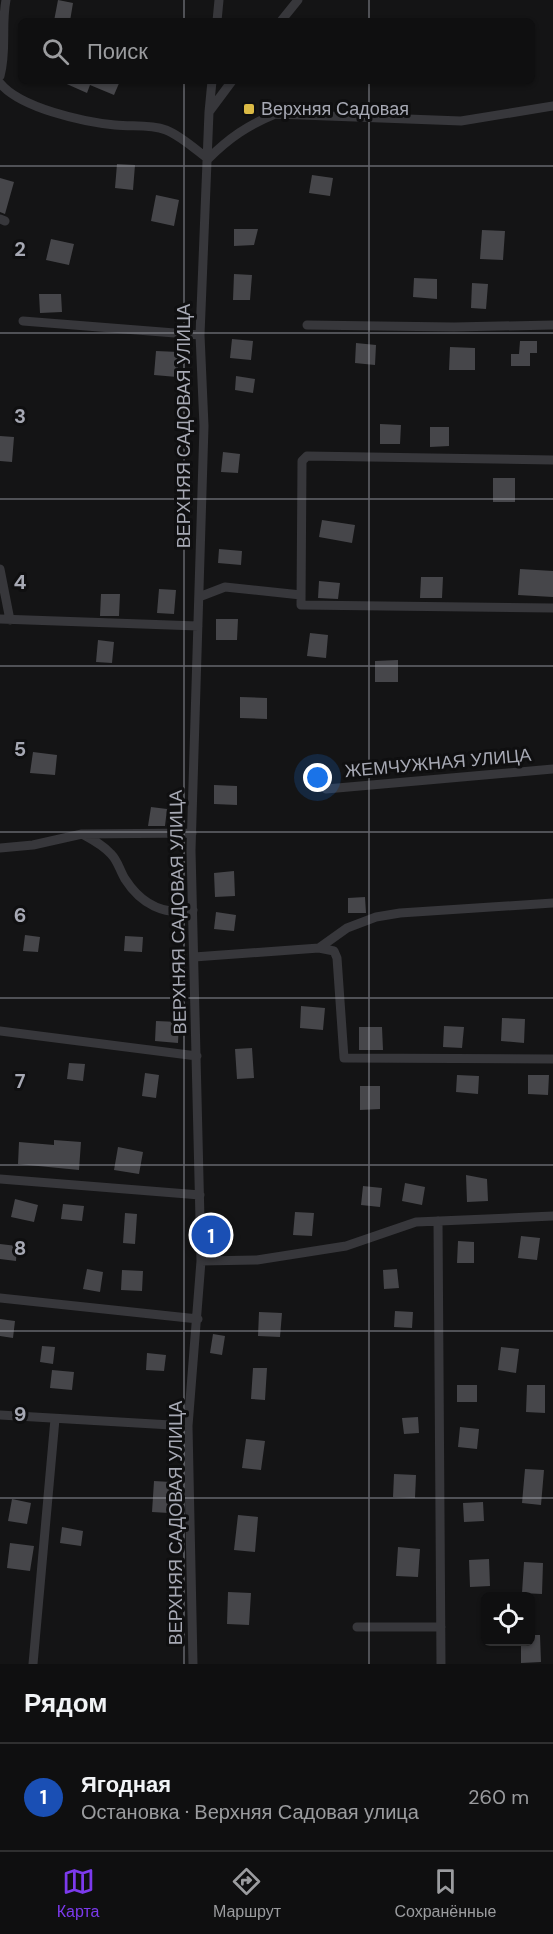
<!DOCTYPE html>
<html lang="ru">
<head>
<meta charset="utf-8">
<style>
	:root { --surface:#0f0f10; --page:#181819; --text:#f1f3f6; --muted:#9b9c9f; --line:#2f2f30; --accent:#7c3aed }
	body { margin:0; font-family:"DM Sans",sans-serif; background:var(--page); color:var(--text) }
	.controls { position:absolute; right:18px; bottom:18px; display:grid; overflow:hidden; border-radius:9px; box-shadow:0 2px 4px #0004 }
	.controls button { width:54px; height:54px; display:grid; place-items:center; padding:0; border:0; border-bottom:2px solid var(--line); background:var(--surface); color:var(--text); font:30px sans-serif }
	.you { position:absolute; left:318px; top:778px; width:21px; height:21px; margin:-15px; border:4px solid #fff; border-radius:50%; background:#1a73e8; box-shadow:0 0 0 9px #1a73e833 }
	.badge { display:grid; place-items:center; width:39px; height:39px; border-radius:50%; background:var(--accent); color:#fff; font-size:20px; font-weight:700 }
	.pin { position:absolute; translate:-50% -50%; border:3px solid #fff; box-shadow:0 2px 6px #0006 }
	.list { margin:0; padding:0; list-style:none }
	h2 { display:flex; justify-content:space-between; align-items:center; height:78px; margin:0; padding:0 24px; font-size:26px }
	h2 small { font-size:20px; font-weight:400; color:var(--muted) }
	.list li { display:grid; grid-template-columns:39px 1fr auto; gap:18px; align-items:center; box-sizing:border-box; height:108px; padding:0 24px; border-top:2px solid var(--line) }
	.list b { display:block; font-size:22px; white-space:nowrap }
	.list p { margin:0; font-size:20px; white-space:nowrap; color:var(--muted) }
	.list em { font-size:20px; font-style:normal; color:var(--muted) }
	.icon { flex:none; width:33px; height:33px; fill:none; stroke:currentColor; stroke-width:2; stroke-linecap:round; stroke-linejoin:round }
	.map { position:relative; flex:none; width:553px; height:1664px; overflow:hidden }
	.search { position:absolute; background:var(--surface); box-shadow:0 2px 4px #0004; left:18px; right:18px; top:18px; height:66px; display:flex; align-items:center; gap:15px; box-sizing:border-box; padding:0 21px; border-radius:9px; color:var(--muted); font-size:22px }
	.sheet { height:186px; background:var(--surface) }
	nav { display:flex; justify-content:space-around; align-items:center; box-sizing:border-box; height:84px; border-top:2px solid var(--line); background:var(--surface); font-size:16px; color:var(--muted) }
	nav a { display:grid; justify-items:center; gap:3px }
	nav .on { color:var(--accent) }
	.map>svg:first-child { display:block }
	.building { fill:#46464a }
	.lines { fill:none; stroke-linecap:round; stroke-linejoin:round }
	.street { stroke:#37373b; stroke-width:9 }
	.grid { fill:none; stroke:#a7a9b4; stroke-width:1.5; stroke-opacity:0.55 }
	.poi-dot { fill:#dbba45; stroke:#0f0f10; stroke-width:2 }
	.labels { text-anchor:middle; stroke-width:6; stroke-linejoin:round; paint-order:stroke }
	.poi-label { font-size:18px; fill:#a7a9b4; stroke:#0f0f10; text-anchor:start }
	.street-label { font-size:18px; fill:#a7a9b4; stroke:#0f0f10 }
	.grid-label { font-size:20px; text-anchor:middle; font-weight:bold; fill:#a7a9b4; stroke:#0f0f10; stroke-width:6; stroke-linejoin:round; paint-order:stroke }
</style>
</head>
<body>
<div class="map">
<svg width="553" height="1664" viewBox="0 0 553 1664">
	<rect width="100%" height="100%" fill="#141415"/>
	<!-- building -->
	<path class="building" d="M58 0 73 3 70 21H54Z
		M60 81H120L114 95 90 85 87 93Z
		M117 164 135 165 133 190 115 188Z
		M312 175 333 178 330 196 309 193Z
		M0 178 14 182 5 214 0 212Z
		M156 195 179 200 174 226 151 221Z
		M234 229H258L254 245 234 246Z
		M482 230 505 231 503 260 480 259Z
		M51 239 74 244 69 265 46 260Z
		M234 274 252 275 250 300H233Z
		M414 278 437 279V299L413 297Z
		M472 283 488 284 486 309 471 308Z
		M39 294H61L62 312 40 313Z
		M232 339 253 341 251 360 230 358Z
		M520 341H537V353H530V366H511V354H519Z
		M356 343 376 345 375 365 355 363Z
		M450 347 475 348V370H449Z
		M156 351 179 352 177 377 154 375Z
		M236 376 255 379 253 393 235 390Z
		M380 424 401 425 400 444H380Z
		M430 427H449V446L430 447Z
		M0 436 14 437 12 462 0 461Z
		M223 452 240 454 238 473 221 472Z
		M493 478H515V502H493Z
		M322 520 355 525 352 543 319 537Z
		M219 549 242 551 241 565 218 563Z
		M520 569 553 571V597L518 595Z
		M421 577H443L442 598H420Z
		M319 581 340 583 338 599 318 598Z
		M159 589 176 590 174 614 157 613Z
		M101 594H120L119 616H100Z
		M216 619H238L237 640H216Z
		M310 633 328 635 326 658 307 656Z
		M98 640 114 642 112 663 96 662Z
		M398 660V682H375V661Z
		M240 697 267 698V719L240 718Z
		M33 752 57 755 55 775 30 773Z
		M214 785 237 786V805L214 804Z
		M151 807 167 809 165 826H148Z
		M234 871 235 896 215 897 214 873Z
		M365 897 366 913H348V898Z
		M216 912 236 915 234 931 214 929Z
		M25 935 40 937 38 952 23 951Z
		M125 936 143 937 142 952 124 951Z
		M301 1006 325 1008 323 1030 300 1028Z
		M502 1018 525 1019 524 1043 501 1041Z
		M156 1021 179 1022 178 1043 155 1041Z
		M444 1026 464 1027 462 1048 443 1047Z
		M359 1027H382L383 1050H359Z
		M252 1048 254 1078 237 1079 235 1049Z
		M69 1063 85 1064 83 1081 67 1079Z
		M145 1073 159 1075 156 1098 142 1096Z
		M457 1075 479 1076 478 1094 456 1092Z
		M528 1075H549L548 1095 528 1094Z
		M360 1086H380V1109L360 1110Z
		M54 1140 81 1142 79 1170 18 1164 19 1142 54 1145Z
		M118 1147 143 1152 139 1174 114 1170Z
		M466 1175 487 1179 488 1201 467 1202Z
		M405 1183 425 1187 422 1205 402 1201Z
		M363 1186 382 1188 380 1207 361 1205Z
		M15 1199 38 1205 34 1222 11 1217Z
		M63 1204 84 1206 82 1221 61 1219Z
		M295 1212 314 1213 312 1236 293 1235Z
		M125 1213 137 1214 135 1244 123 1243Z
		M521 1236 540 1238 537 1260 518 1258Z
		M458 1241 474 1242V1263H457Z
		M0 1244 17 1246 16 1261 0 1259Z
		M87 1269 103 1272 100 1292 83 1289Z
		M397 1269 399 1288 384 1289 383 1270Z
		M122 1270 143 1271 142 1291 121 1290Z
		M395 1311 413 1312 412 1328 394 1327Z
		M259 1312 282 1313 280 1337 258 1336Z
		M0 1319 15 1321 13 1338 0 1336Z
		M213 1334 225 1336 222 1355 210 1353Z
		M42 1346 55 1347 53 1364 40 1362Z
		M501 1347 519 1349 516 1373 498 1370Z
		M147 1353 166 1355 164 1371 146 1370Z
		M253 1368H267L265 1400 251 1399Z
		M52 1370 74 1372 72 1390 50 1388Z
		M457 1385H477V1402H457Z
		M527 1385H545V1413L526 1412Z
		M418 1417 419 1433 404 1434 402 1418Z
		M460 1427 479 1429 477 1449 458 1447Z
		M246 1439 265 1441 261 1470 242 1468Z
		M525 1469 544 1470 541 1505 522 1503Z
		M394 1474 416 1475 415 1498 393 1497Z
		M154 1481 171 1482 169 1513 152 1512Z
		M12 1499 31 1503 27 1524 8 1521Z
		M483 1502 484 1521 464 1522 463 1503Z
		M238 1515 258 1517 255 1552 234 1550Z
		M62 1527 83 1531 81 1546 60 1543Z
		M10 1543 34 1546 30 1571 7 1568Z
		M398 1547 420 1549 418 1577 396 1576Z
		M489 1559 490 1586 470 1587 469 1560Z
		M524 1562 543 1563 542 1594 522 1593Z
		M228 1592 251 1593 249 1625 227 1624Z
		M531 1635H540L541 1662 521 1663V1641H531Z"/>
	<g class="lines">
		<!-- street -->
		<path class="street" d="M217 21 219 0
			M281 21 298 0
			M0 76C7 51 1 26 6 0
			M0 83C20 108 84 122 115 125 132 127 149 124 166 130 181 136 195 149 208 159
			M209 112 212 81
			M208 159C229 138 248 125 275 114L461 121 553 106
			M0 219 5 221
			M23 321 200 335
			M307 325 454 327 553 325
			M553 460 307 456 302 461 301 605 553 608
			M0 569 10 620
			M199 597 225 587 301 595
			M0 619 198 626
			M326 789 553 769
			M84 835C95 841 104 846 111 854 118 861 120 871 125 879 141 904 164 916 193 910
			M0 848 33 845 82 834 192 833
			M319 948 334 951 337 958 344 1058 553 1059
			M194 957 319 948 347 928 376 917 400 913 553 903
			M0 1031 197 1056
			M0 1179 200 1195
			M438 1221 441 1664
			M201 1261 257 1260 346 1246 416 1222 553 1216
			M0 1298 198 1319
			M0 1415 188 1426
			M357 1627H441
			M33 1664 55 1419
			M193 1664 188 1426 201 1261 191 850 204 426 200 335 209 112 232 81"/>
	</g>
	<!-- grid -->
	<path class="grid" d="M184 0V21M369 0V21M184 81V1664M369 81V1664M0 166H553M0 333H553M0 499H553M0 666H553M0 832H553M0 998H553M0 1165H553M0 1331H553M0 1498H553"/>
	<!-- markers -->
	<rect class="poi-dot" x="243" y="103" width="12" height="12" rx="3"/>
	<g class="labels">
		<!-- poi labels -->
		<g class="poi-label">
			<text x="261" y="115">Верхняя Садовая</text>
		</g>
		<!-- street labels -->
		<g class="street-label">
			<text transform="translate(184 426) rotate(-90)" y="6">ВЕРХНЯЯ САДОВАЯ УЛИЦА</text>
			<text transform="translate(438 763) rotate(-5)" y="6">ЖЕМЧУЖНАЯ УЛИЦА</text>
			<text transform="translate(178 912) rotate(-91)" y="6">ВЕРХНЯЯ САДОВАЯ УЛИЦА</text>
			<text transform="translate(176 1523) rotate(-90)" y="6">ВЕРХНЯЯ САДОВАЯ УЛИЦА</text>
		</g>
	</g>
	<g class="grid-label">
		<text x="20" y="256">2</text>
		<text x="20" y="423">3</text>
		<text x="20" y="589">4</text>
		<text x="20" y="756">5</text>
		<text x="20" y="922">6</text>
		<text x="20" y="1088">7</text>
		<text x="20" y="1255">8</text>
		<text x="20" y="1421">9</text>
	</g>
</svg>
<div class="controls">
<button><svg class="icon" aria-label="locate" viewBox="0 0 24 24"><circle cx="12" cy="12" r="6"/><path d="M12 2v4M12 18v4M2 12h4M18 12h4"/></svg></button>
</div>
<div class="you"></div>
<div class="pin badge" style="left:211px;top:1235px;background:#1a4fb4">1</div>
<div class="search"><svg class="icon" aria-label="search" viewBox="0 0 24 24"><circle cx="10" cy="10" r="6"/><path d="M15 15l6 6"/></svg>Поиск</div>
</div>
<section class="sheet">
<h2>Рядом<small></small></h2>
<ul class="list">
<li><span class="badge" style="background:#1a4fb4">1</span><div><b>Ягодная</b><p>Остановка · Верхняя Садовая улица</p></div><em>260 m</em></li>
</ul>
</section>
<nav>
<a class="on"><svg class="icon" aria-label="map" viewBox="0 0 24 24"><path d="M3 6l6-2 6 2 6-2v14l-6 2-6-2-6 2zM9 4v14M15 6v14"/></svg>Карта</a>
<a><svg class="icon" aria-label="directions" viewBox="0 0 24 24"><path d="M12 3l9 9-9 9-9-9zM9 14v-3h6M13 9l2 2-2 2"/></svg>Маршрут</a>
<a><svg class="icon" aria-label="saved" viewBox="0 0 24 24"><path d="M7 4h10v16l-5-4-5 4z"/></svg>Сохранённые</a>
</nav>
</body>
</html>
